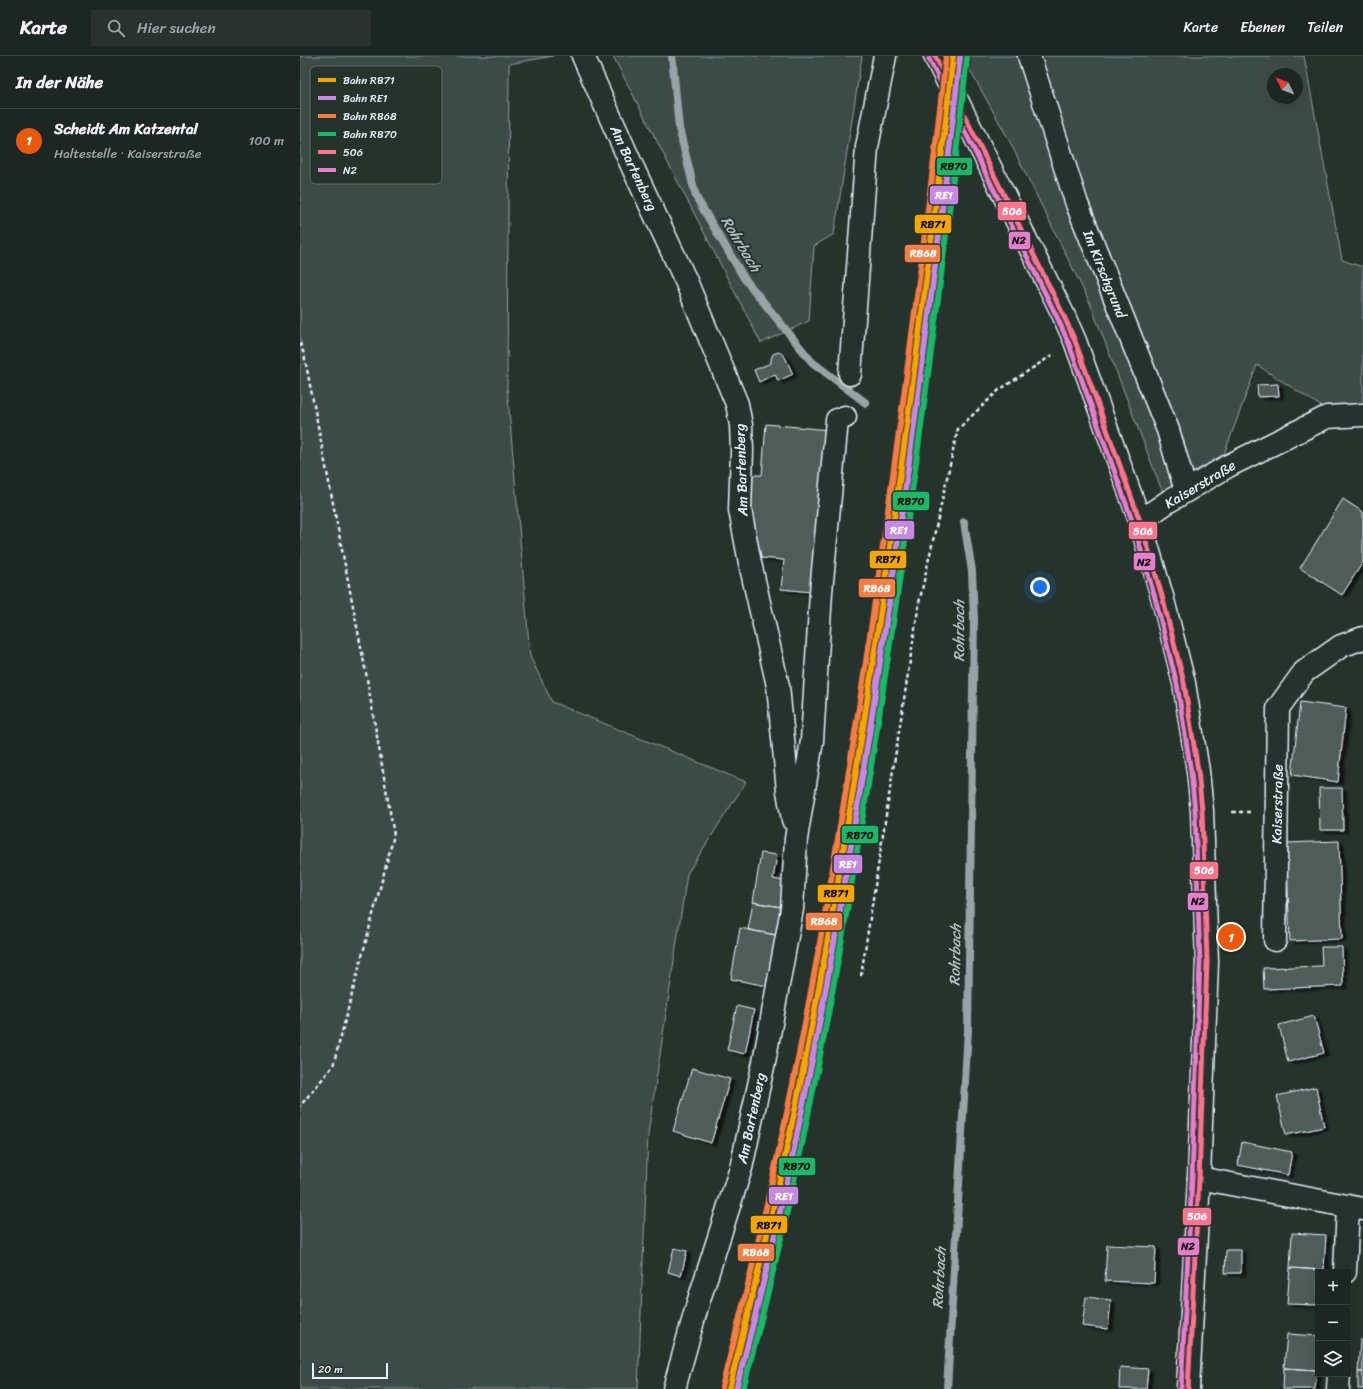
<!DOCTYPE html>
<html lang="de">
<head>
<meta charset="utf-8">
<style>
	:root { --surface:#1c2622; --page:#29322f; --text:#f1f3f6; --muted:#a0a5a5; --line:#3a4340; --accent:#ea580c }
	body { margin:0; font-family:Sriracha,sans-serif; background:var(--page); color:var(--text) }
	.controls { position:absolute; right:12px; bottom:12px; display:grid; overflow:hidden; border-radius:0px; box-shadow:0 4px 16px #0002 }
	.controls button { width:36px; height:36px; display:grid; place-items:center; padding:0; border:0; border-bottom:1px solid var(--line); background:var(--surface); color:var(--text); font:20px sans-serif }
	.compass { position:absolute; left:967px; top:12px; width:36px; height:36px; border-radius:50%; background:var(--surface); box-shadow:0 4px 16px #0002; rotate:313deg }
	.scale { position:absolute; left:12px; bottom:10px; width:76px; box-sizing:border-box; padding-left:4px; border:2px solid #e8f1f8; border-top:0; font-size:11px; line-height:14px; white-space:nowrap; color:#e8f1f8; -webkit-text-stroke:3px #26332d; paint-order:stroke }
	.you { position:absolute; left:740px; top:531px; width:14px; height:14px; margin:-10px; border:3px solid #fff; border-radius:50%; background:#1a73e8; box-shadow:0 0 0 6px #1a73e833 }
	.badge { display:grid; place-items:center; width:26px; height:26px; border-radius:50%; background:var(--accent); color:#fff; font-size:13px; font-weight:700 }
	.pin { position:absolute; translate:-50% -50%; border:2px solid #fff; box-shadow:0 1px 4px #0006 }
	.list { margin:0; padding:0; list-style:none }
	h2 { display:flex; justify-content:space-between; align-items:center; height:52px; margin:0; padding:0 16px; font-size:17px }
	h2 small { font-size:13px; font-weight:400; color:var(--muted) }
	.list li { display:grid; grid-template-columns:26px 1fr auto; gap:12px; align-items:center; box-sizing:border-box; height:64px; padding:0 16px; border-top:1px solid var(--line) }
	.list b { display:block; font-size:15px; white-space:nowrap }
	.list p { margin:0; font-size:13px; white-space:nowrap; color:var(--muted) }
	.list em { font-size:13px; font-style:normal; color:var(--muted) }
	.icon { flex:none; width:22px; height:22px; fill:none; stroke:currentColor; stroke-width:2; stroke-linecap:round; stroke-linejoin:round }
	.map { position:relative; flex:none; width:1063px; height:1333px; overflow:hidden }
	header { display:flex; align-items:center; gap:24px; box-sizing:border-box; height:56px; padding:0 20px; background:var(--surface); border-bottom:1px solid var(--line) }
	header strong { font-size:19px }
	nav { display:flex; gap:22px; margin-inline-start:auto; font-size:14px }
	.search { width:280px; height:36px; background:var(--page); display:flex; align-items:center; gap:10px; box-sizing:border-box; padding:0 14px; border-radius:0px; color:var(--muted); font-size:15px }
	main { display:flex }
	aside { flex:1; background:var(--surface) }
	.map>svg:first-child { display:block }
	.green { fill:#3e4b47; stroke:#939ea0; fill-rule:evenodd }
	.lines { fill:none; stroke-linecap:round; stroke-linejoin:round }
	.stream { stroke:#98a3a5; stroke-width:8 }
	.building { fill:#505c59; stroke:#e8f1f8; filter:url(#shadow) }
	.minor-casing { stroke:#e8f1f8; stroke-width:25 }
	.major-casing { stroke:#e8f1f8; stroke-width:25 }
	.path { stroke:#e8f1f8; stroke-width:2.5; stroke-dasharray:4 3; stroke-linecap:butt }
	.minor { stroke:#26332d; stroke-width:22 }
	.major { stroke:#26332d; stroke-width:22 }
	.bus-1-casing { stroke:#26332d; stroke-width:8 }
	.bus-2-casing { stroke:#26332d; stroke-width:8 }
	.bus-1 { stroke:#fc738d; stroke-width:5 }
	.bus-2 { stroke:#e87dce; stroke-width:5 }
	.rail-1-casing { stroke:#26332d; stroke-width:9 }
	.rail-2-casing { stroke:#26332d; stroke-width:9 }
	.rail-3-casing { stroke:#26332d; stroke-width:9 }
	.rail-4-casing { stroke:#26332d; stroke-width:9 }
	.rail-1 { stroke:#f7a600; stroke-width:6 }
	.rail-2 { stroke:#c787e3; stroke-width:6 }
	.rail-3 { stroke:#f77d43; stroke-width:6 }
	.rail-4 { stroke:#1ab867; stroke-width:6 }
	.labels { text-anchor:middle; stroke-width:4; stroke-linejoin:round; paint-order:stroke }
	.street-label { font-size:14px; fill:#e8f1f8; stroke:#26332d }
	.water-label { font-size:15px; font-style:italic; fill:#b3bdc0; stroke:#26332d }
	.key { fill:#26332d; stroke:#606c6a; stroke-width:1 }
	.key-label { font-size:11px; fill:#e8f1f8 }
	.line-badge { stroke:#26332d; stroke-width:1.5 }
	.badge-label { font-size:11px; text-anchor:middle; font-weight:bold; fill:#fff }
	.pale-badge-label { font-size:11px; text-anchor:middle; font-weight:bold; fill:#111 }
</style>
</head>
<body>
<header>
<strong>Karte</strong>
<div class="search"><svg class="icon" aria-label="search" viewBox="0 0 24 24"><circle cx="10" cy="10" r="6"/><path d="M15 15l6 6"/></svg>Hier suchen</div>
<nav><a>Karte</a><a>Ebenen</a><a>Teilen</a></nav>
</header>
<main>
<aside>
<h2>In der Nähe<small></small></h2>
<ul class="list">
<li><span class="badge">1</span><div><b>Scheidt Am Katzental</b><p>Haltestelle · Kaiserstraße</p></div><em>100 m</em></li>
</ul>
</aside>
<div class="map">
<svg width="1063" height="1333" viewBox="0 0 1063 1333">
	<defs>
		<filter id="shadow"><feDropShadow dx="4.5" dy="2.5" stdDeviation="1" flood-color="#0009"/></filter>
	</defs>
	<rect width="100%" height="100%" fill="#26332d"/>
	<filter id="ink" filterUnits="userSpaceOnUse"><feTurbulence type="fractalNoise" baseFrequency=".025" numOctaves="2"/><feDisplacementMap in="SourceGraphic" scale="8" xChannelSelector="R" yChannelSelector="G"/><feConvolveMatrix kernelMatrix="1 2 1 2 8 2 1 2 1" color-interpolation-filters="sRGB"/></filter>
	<g filter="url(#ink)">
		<!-- green -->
		<path class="green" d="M0 0H253L209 8 207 330 230 600 252 646 446 726 387 818 348 1078 338 1333H0Z
			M313 0H562L534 178 514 190 509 265 461 287Z
			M662 0H1004L1042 204 1063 211V350L1024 352 957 309 923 401 863 437 790 247 708 82ZM973 18H997V42H973Z"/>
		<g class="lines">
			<!-- stream -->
			<path class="stream" d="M372 0 379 72 396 141 444 222 512 306 566 347
				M647 1333 668 974 674 563 672 515 664 466"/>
		</g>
		<!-- building -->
		<path class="building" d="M479 296 482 298 485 301 493 318 478 325 475 318 459 326 454 314 471 307V303L473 298Z
			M978 328 979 340 958 341 957 329Z
			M466 368 528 374 511 536 481 533 484 504 461 502 449 452 452 419H462Z
			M1043 443 1063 456V506L1042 539 1000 512Z
			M1000 646 1046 652 1038 726 992 719Z
			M1019 732H1042L1043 774H1020Z
			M1039 785 1042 883 990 885 986 787Z
			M461 797 477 799 473 823 485 825 481 851 453 846Z
			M453 846 481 851 476 879 448 874Z
			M440 872 476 879 467 930 431 923Z
			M1021 891H1042L1043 930 964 933 963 912 1022 910Z
			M437 950 454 954 445 998 427 994Z
			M1014 960 1024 997 988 1006 979 969Z
			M392 1012 430 1023 411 1087 373 1075Z
			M1016 1031 1024 1071 986 1079 977 1040Z
			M942 1086 992 1096 988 1119 938 1109Z
			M992 1177 1026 1179 1024 1214 990 1212Z
			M807 1189 856 1191 854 1227 805 1225Z
			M374 1192 387 1195 381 1220 368 1216Z
			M926 1194H941V1217H925Z
			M990 1212 1024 1214V1216H1018V1249L987 1248Z
			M786 1241 811 1244 808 1273 782 1270Z
			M987 1278 1018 1280 1017 1314 984 1312Z
			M1060 1284H1063V1316H1058Z
			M820 1311 848 1313 846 1333H819Z
			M984 1312 1017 1314 1015 1333H983Z
			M1058 1316H1063V1333H1058Z"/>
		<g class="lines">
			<!-- minor casing -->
			<g class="minor-casing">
				<path id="minor" d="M283 0 333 112 386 225 437 348 441 369 442 395 440 454 450 507 478 630 488 735 493 764
					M729 0 777 148 868 374 886 435
					M550 318 567 91 585 0
					M840 465 869 445 928 410 1027 361 1063 359
					M975 884 978 652 1004 616 1041 590 1063 582
					M899 1122 1063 1153
					M1045 1216 1048 1150
					M374 1333 398 1247 441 1112 464 1006 492 853 496 783 512 685 521 536 537 364 545 361
					M1038 1333 1039 1318"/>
			</g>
			<!-- major casing -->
			<g class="major-casing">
				<path id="major" d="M635 0 763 258 775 285 840 465 862 540 884 627 898 715 902 755 907 906 899 1122 888 1333"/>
			</g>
			<!-- path -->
			<path class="path" d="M0 287 4 298 66 617 94 779 33 1010 0 1050
				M932 756H952
				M561 920 619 547 658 373 699 334 754 298"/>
			<!-- minor -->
			<use href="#minor" class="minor"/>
			<!-- major -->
			<use href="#major" class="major"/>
			<!-- bus-1 casing -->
			<g class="bus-1-casing">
				<path id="bus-1" d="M635 0 763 258 775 285 840 465 862 540 884 627 898 715 902 755 907 906 899 1122 888 1333"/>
			</g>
			<!-- bus-2 casing -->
			<g class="bus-2-casing">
				<path id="bus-2" d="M629 3 757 261 769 288 833 467 855 542 877 628 891 716 895 755 900 906 892 1122 881 1333"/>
			</g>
			<!-- bus-1 -->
			<use href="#bus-1" class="bus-1"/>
			<!-- bus-2 -->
			<use href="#bus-2" class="bus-2"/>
			<!-- rail-1 casing -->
			<g class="rail-1-casing">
				<path id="rail-1" d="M429 1333C453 1239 476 1144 496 1049 531 880 558 710 583 539 609 360 633 180 653 0"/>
			</g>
			<!-- rail-2 casing -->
			<g class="rail-2-casing">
				<path id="rail-2" d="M436 1333C461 1239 484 1144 503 1049 538 880 565 710 590 540 616 360 640 181 660 1"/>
			</g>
			<!-- rail-3 casing -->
			<g class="rail-3-casing">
				<path id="rail-3" d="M422 1331C447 1237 469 1142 489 1047 524 879 551 709 576 539 602 359 626 180 646 0"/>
			</g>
			<!-- rail-4 casing -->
			<g class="rail-4-casing">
				<path id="rail-4" d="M443 1333C468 1239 491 1144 510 1049 545 880 572 710 597 540 623 361 647 182 667 2"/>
			</g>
			<!-- rail-1 -->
			<use href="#rail-1" class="rail-1"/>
			<!-- rail-2 -->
			<use href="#rail-2" class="rail-2"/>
			<!-- rail-3 -->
			<use href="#rail-3" class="rail-3"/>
			<!-- rail-4 -->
			<use href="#rail-4" class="rail-4"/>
		</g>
	</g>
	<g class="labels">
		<!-- street labels -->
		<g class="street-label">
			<text transform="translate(334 112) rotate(65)" y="5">Am Bartenberg</text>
			<text transform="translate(805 218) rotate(68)" y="5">Im Kirschgrund</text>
			<text transform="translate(441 414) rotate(-92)" y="5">Am Bartenberg</text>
			<text transform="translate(900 428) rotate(-31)" y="5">Kaiserstraße</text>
			<text transform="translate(977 748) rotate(-89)" y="5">Kaiserstraße</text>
			<text transform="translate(451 1062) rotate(-78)" y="5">Am Bartenberg</text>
		</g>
		<!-- water labels -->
		<g class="water-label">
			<text transform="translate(441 188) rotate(59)" y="5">Rohrbach</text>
			<text transform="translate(659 575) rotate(-90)" y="5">Rohrbach</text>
			<text transform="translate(655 899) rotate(-89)" y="5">Rohrbach</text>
			<text transform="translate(639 1222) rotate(-87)" y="5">Rohrbach</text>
		</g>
	</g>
	<!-- legend -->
	<rect x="10" y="10" width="132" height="118" rx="6" class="key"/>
	<rect x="18" y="22" width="18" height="4" fill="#f7a600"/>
	<rect x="18" y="40" width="18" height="4" fill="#c787e3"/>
	<rect x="18" y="58" width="18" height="4" fill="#f77d43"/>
	<rect x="18" y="76" width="18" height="4" fill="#1ab867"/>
	<rect x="18" y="94" width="18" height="4" fill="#fc738d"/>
	<rect x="18" y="112" width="18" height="4" fill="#e87dce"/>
	<g class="key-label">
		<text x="43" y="28">Bahn RB71</text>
		<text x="43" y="46">Bahn RE1</text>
		<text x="43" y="64">Bahn RB68</text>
		<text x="43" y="82">Bahn RB70</text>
		<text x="43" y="100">506</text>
		<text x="43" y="118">N2</text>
	</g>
	<g class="line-badge">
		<rect x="636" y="101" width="37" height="19" rx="4" fill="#1ab867"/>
		<rect x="629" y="129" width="30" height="20" rx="4" fill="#c787e3"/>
		<rect x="697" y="145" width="30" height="20" rx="4" fill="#fc738d"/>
		<rect x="614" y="158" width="38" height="20" rx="4" fill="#f7a600"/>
		<rect x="708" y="175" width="23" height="19" rx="4" fill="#e87dce"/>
		<rect x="604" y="188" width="37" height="19" rx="4" fill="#f77d43"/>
		<rect x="592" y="435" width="38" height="20" rx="4" fill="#1ab867"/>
		<rect x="584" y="464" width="31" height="20" rx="4" fill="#c787e3"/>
		<rect x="828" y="465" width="30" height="19" rx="4" fill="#fc738d"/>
		<rect x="569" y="494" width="38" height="19" rx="4" fill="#f7a600"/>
		<rect x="833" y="496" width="23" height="19" rx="4" fill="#e87dce"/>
		<rect x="558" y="522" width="38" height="20" rx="4" fill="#f77d43"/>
		<rect x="541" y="769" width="38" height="19" rx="4" fill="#1ab867"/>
		<rect x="533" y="798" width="30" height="20" rx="4" fill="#c787e3"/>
		<rect x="889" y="805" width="30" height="19" rx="4" fill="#fc738d"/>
		<rect x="517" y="828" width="38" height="19" rx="4" fill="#f7a600"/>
		<rect x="887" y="836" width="22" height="19" rx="4" fill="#e87dce"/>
		<rect x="505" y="856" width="38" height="19" rx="4" fill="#f77d43"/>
		<rect x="478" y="1101" width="38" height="19" rx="4" fill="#1ab867"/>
		<rect x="468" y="1130" width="31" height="19" rx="4" fill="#c787e3"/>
		<rect x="882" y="1151" width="30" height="19" rx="4" fill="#fc738d"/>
		<rect x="450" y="1159" width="38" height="19" rx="4" fill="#f7a600"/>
		<rect x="877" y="1181" width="23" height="19" rx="4" fill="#e87dce"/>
		<rect x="437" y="1187" width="38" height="19" rx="4" fill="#f77d43"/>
	</g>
	<g class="badge-label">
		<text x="644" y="143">RE1</text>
		<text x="712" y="159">506</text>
		<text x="623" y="201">RB68</text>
		<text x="599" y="478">RE1</text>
		<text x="843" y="479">506</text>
		<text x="577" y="536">RB68</text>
		<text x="548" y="812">RE1</text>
		<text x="904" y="818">506</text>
		<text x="524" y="869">RB68</text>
		<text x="484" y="1144">RE1</text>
		<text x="897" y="1164">506</text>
		<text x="456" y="1200">RB68</text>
	</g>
	<g class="pale-badge-label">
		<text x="654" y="114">RB70</text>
		<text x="633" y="172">RB71</text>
		<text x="719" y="188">N2</text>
		<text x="611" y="449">RB70</text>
		<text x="588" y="507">RB71</text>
		<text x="844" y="510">N2</text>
		<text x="560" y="783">RB70</text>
		<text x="536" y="841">RB71</text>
		<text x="898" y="849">N2</text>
		<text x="497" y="1114">RB70</text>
		<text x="469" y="1173">RB71</text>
		<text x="888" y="1194">N2</text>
	</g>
</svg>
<div class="controls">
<button>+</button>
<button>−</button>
<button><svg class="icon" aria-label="layers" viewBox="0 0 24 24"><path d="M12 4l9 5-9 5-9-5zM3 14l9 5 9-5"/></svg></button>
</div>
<svg class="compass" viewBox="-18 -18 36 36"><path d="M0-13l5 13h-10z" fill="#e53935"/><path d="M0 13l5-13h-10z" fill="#a0a5a5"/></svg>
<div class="scale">20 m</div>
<div class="you"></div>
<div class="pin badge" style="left:931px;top:881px">1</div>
</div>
</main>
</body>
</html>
